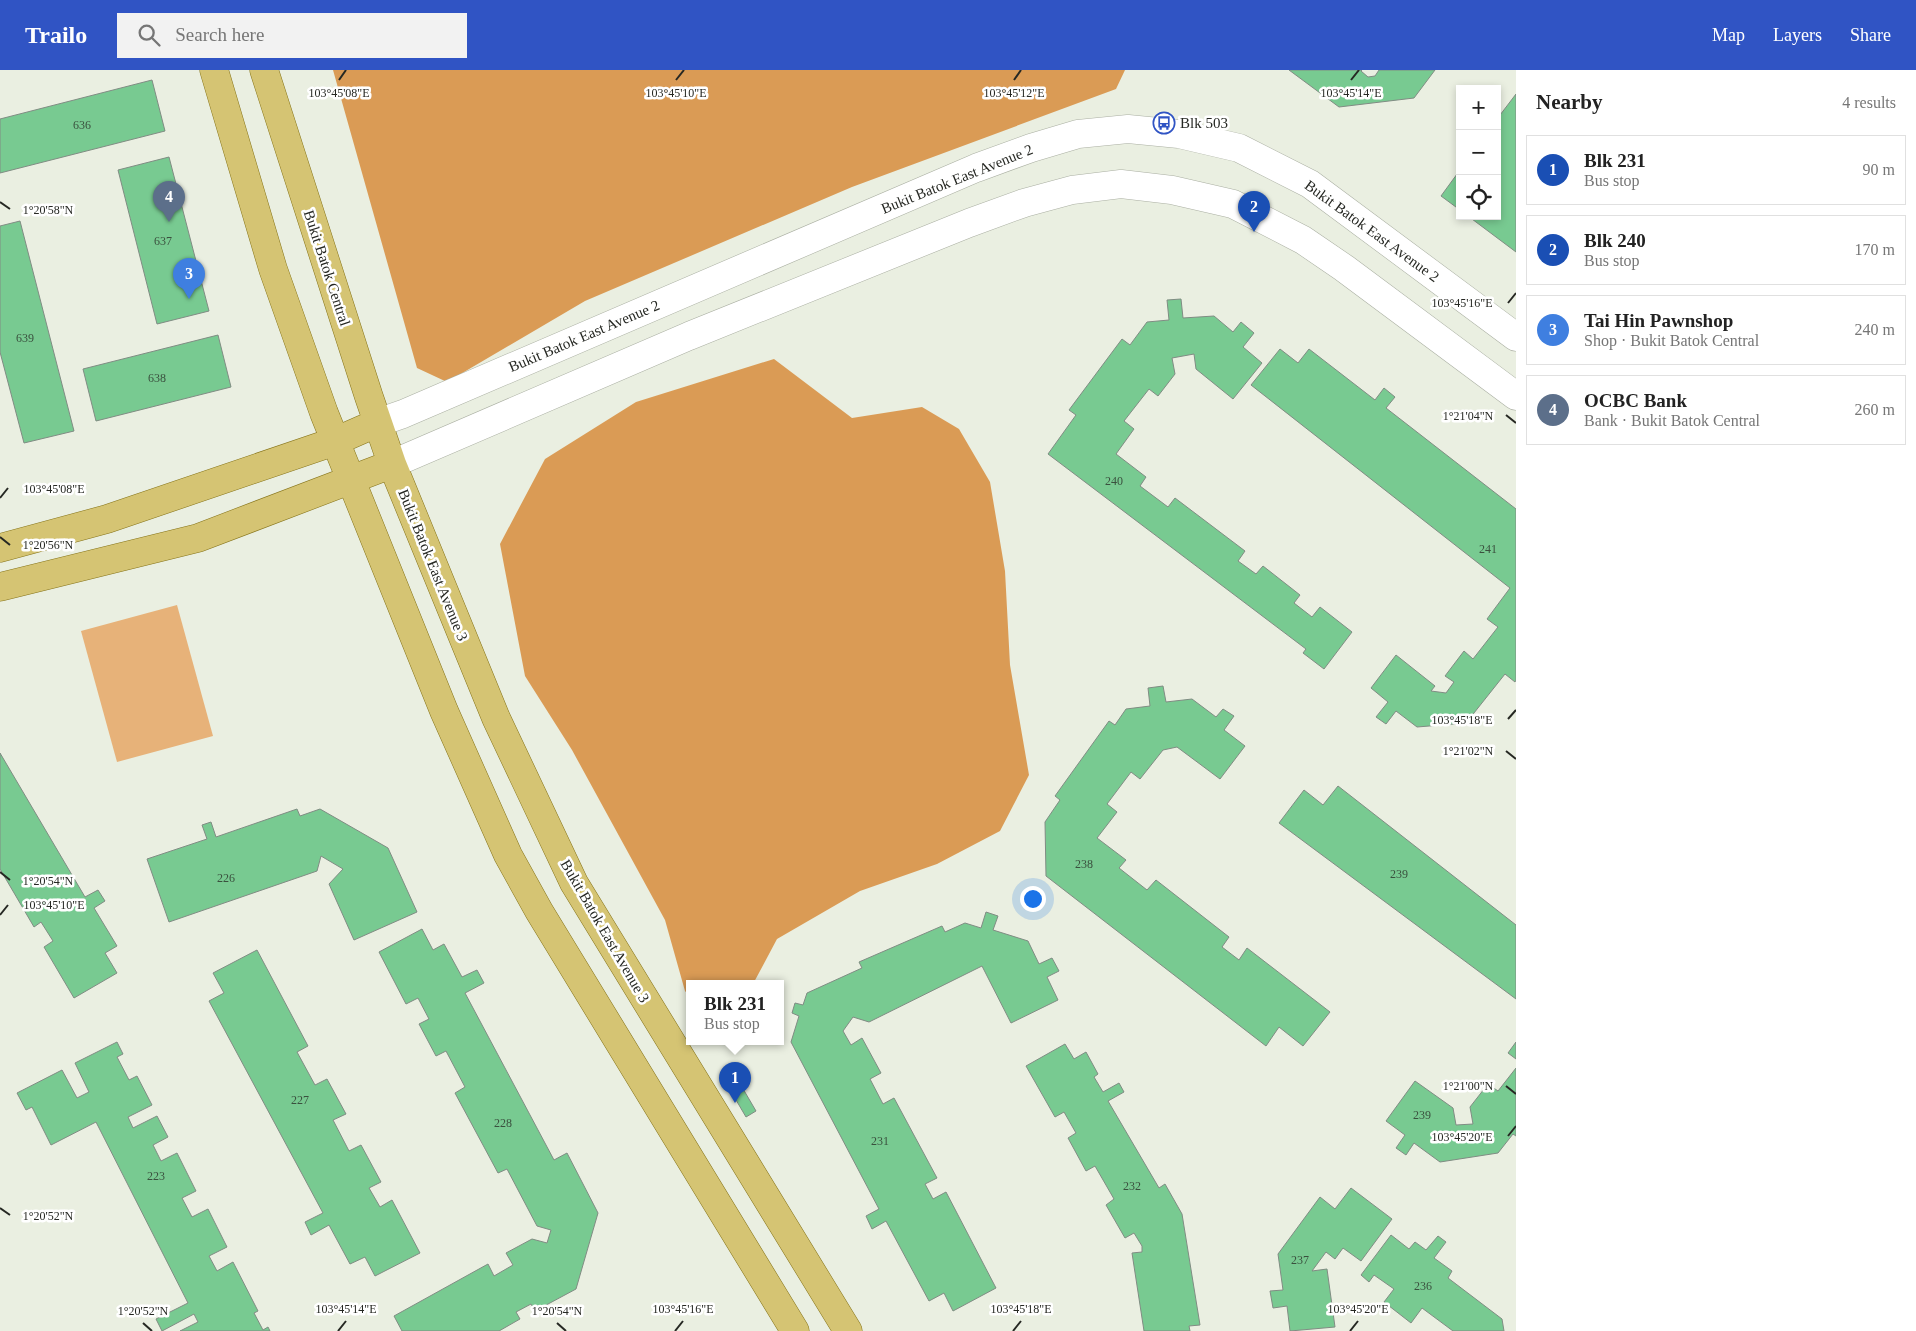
<!DOCTYPE html>
<html lang="en">
<head>
<meta charset="utf-8">
<style>
	:root { --surface:#fff; --page:#f2f2f2; --text:#222; --muted:#767676; --line:#e0e0e0; --accent:#3054c4 }
	body { margin:0; font-family:Georgia,serif; background:var(--page); color:var(--text) }
	.controls { position:absolute; right:15px; top:15px; display:grid; overflow:hidden; border-radius:0px; box-shadow:0 2px 8px #0003 }
	.controls button { width:45px; height:45px; display:grid; place-items:center; padding:0; border:0; border-bottom:1px solid var(--line); background:var(--surface); color:var(--text); font:25px sans-serif }
	.you { position:absolute; left:1032px; top:828px; width:18px; height:18px; margin:-12px; border:4px solid #fff; border-radius:50%; background:#1a73e8; box-shadow:0 0 0 8px #1a73e833 }
	.badge { display:grid; place-items:center; width:32px; height:32px; border-radius:50%; background:var(--accent); color:#fff; font-size:16px; font-weight:700 }
	.pin { position:absolute; translate:-50% -41px; filter:drop-shadow(0 1px 2px #0008) }
	.pin::after { content:''; position:absolute; top:26px; width:18px; height:15px; background:inherit; clip-path:polygon(0 0,100% 0,50% 100%) }
	.popup { position:absolute; left:686px; top:910px; width:98px; height:65px; box-sizing:border-box; display:grid; place-content:center; border-radius:0px; background:var(--surface); filter:drop-shadow(0 1px 4px #0005); font-size:16px; white-space:nowrap; color:var(--muted) }
	.popup b { font-size:19px; color:var(--text) }
	.popup::after { content:''; position:absolute; left:50%; top:100%; margin-left:-10px; border:10px solid transparent; border-top-color:var(--surface) }
	.list { margin:0; padding:0; list-style:none }
	h2 { display:flex; justify-content:space-between; align-items:center; height:65px; margin:0; padding:0 20px; font-size:21px }
	h2 small { font-size:16px; font-weight:400; color:var(--muted) }
	.list li { display:grid; grid-template-columns:32px 1fr auto; gap:15px; align-items:center; box-sizing:border-box; height:70px; margin:0 10px 10px; padding:0 10px; border:1px solid var(--line); border-radius:0px }
	.list b { display:block; font-size:19px; white-space:nowrap }
	.list p { margin:0; font-size:16px; white-space:nowrap; color:var(--muted) }
	.list em { font-size:16px; font-style:normal; color:var(--muted) }
	.icon { flex:none; width:28px; height:28px; fill:none; stroke:currentColor; stroke-width:2; stroke-linecap:round; stroke-linejoin:round }
	.map { position:relative; flex:none; width:1516px; height:1261px; overflow:hidden }
	header { display:flex; align-items:center; gap:30px; box-sizing:border-box; height:70px; padding:0 25px; background:var(--accent); color:#fff }
	header strong { font-size:24px }
	nav { display:flex; gap:28px; margin-inline-start:auto; font-size:18px }
	.search { width:350px; height:45px; background:var(--page); display:flex; align-items:center; gap:12px; box-sizing:border-box; padding:0 18px; border-radius:0px; color:var(--muted); font-size:19px }
	main { display:flex }
	aside { flex:1; background:var(--surface) }
	.map>svg:first-child { display:block }
	.green { fill:#e7b279 }
	.forest { fill:#da9b55 }
	.building { fill:#78ca91; stroke:#808c83 }
	.lines { fill:none; stroke-linecap:round; stroke-linejoin:round }
	.minor-casing { stroke:#aaafa2; stroke-width:29 }
	.major-casing { stroke:#86741a; stroke-width:29 }
	.minor { stroke:#fff; stroke-width:28 }
	.major { stroke:#d5c473; stroke-width:28 }
	.ticks { fill:none; stroke:#262823; stroke-width:2 }
	.labels { text-anchor:middle; stroke-width:5; stroke-linejoin:round; paint-order:stroke }
	.number-label { font-size:12px; fill:#3a503e }
	.poi-label { font-size:15px; fill:#262823; stroke:#fff; text-anchor:start }
	.street-label { font-size:15px; fill:#262823; stroke:#fff }
	.ticks-label { font-size:12px; text-anchor:middle; fill:#262823; stroke:#fff; stroke-width:5; stroke-linejoin:round; paint-order:stroke }
</style>
</head>
<body>
<header>
<strong>Trailo</strong>
<div class="search"><svg class="icon" aria-label="search" viewBox="0 0 24 24"><circle cx="10" cy="10" r="6"/><path d="M15 15l6 6"/></svg>Search here</div>
<nav><a>Map</a><a>Layers</a><a>Share</a></nav>
</header>
<main>
<div class="map">
<svg width="1516" height="1261" viewBox="0 0 1516 1261">
	<rect width="100%" height="100%" fill="#eaefe1"/>
	<!-- green -->
	<path class="green" d="M177 535 213 666 117 692 81 561Z"/>
	<!-- forest -->
	<path class="forest" d="M333 0H1125L1116 19 852 117 585 231 447 312 417 298Z
		M774 289 852 348 922 337 959 359 990 412 1005 501 1010 595 1029 705 1000 761 937 794 860 821 777 869 753 914H690V927L685 921 665 850 572 680 525 606 500 474 545 389 636 332Z"/>
	<!-- building -->
	<path class="building" d="M1289 0H1362L1361 1 1368 7 1375 6 1379 0H1435L1414 28 1339 37Z
		M152 10 165 61 0 103V49Z
		M1516 24V182L1468 146H1497V49Z
		M169 87 209 241 157 254 118 100Z
		M1460 100V140L1441 126Z
		M20 151 74 361 24 373 0 282V156Z
		M1181 229 1183 248 1214 246 1233 262 1241 252 1254 263 1243 277 1262 293 1233 329 1196 299 1194 284 1172 288 1175 304 1158 326 1149 319 1124 351 1134 359 1116 384 1146 407 1140 416 1168 437 1175 428 1245 481 1238 491 1256 504 1263 496 1300 525 1294 533 1312 547 1320 537 1352 562 1324 599 1303 583 1306 579 1048 384 1076 345 1069 340 1122 269 1130 275 1147 252 1169 250 1167 230Z
		M218 265 231 317 96 351 83 299Z
		M1280 279 1298 293 1309 279 1375 330 1384 318 1395 327 1386 338 1516 439V610L1515 612 1505 604 1466 653 1417 657 1396 641 1386 654 1376 647 1388 632 1371 618 1396 585 1435 616 1431 621 1446 623 1454 612 1445 606 1464 581 1473 589 1498 557 1487 549 1510 518 1251 315Z
		M1163 616 1166 632 1192 629 1216 647 1223 639 1234 646 1224 660 1245 676 1220 709 1177 677 1163 680 1140 709 1131 702 1107 734 1117 742 1097 768 1126 790 1119 798 1147 820 1156 810 1229 867 1222 877 1239 890 1247 878 1330 942 1303 976 1279 957 1266 976 1046 806 1045 752 1060 730 1055 726 1109 651 1115 655 1126 639 1150 636 1148 618Z
		M0 683 85 827 98 820 105 831 94 838 117 876 105 883 117 903 74 928 44 877 53 871 41 852 34 857 0 799Z
		M1338 716 1516 855V929L1279 753 1304 720 1323 735Z
		M297 739 300 746 320 739 388 778 417 842 354 870 329 814 343 799 321 786 317 801 169 852 147 789 207 769 202 755 211 752 216 767Z
		M986 842 998 846 993 860 1028 871 1039 894 1052 888 1059 901 1047 907 1058 930 1011 953 982 896 869 952 853 947 843 961 851 975 862 968 881 1003 870 1009 883 1034 894 1028 937 1108 925 1114 933 1129 946 1122 996 1218 953 1241 944 1223 929 1231 886 1151 872 1159 866 1146 879 1139 791 972 799 946 792 943 795 933 803 935 807 923 862 898 859 892 942 856 945 862 965 853 981 858Z
		M422 859 433 880 444 874 462 907 477 900 484 913 465 923 554 1090 567 1083 598 1143 576 1219 535 1241 531 1234 516 1242 520 1249 499 1261H402L394 1246 488 1194 494 1206 513 1195 506 1183 532 1169 547 1173 551 1160 537 1156 507 1099 498 1103 455 1023 465 1017 446 981 436 986 419 954 429 949 418 928 406 934 379 882Z
		M257 880 308 976 297 982 315 1015 327 1009 346 1044 333 1050 349 1081 361 1075 381 1112 369 1118 380 1137 392 1130 420 1183 375 1206 365 1187 350 1194 329 1155 311 1165 305 1152 323 1143 209 931 224 923 213 903Z
		M117 972 123 984 117 987 129 1010 137 1006 152 1035 128 1047 133 1058 157 1046 168 1067 153 1075 161 1091 177 1083 196 1121 182 1128 192 1147 208 1139 227 1177 209 1186 217 1201 233 1192 258 1241 254 1243 263 1260 268 1257 270 1261H180L198 1252 194 1244 162 1261 156 1249 188 1233 96 1052 51 1075 32 1037 26 1040 17 1023 62 1000 77 1028 89 1022 75 993Z
		M1516 972V989L1508 983Z
		M1065 974 1074 989 1086 982 1098 1004 1094 1007 1103 1022 1119 1013 1124 1022 1108 1031 1159 1118 1165 1114 1182 1144 1200 1255 1189 1256 1190 1261H1144L1132 1183 1142 1182V1176L1134 1163 1125 1168 1106 1135 1114 1129 1095 1096 1086 1101 1068 1068 1076 1063 1064 1042 1055 1047 1026 996Z
		M1516 998V1066L1513 1064 1498 1083 1440 1092 1414 1073 1406 1085 1396 1078 1405 1065 1386 1051 1415 1011 1453 1038 1456 1055 1473 1054 1470 1037 1488 1014 1498 1021Z
		M732 1000 756 1041 746 1047 722 1006Z
		M1351 1118 1392 1149 1361 1191 1343 1178 1335 1189 1326 1182 1312 1201 1327 1199 1335 1257 1290 1261 1287 1236 1273 1238 1270 1221 1283 1220 1278 1184 1320 1127 1335 1139Z
		M1391 1165 1409 1179 1415 1172 1426 1180 1438 1166 1446 1172 1434 1188 1452 1201 1448 1208 1502 1249 1504 1261H1453L1422 1238 1411 1253 1384 1232 1394 1219 1374 1205 1369 1212 1361 1205Z"/>
	<g class="lines">
		<!-- minor casing -->
		<g class="minor-casing">
			<path id="minor" d="M377 353 403 344 976 98 1031 78 1078 64 1128 59 1179 64 1239 78 1310 114 1516 267
				M392 394 689 266 969 153 1024 133 1072 120 1121 114 1172 120 1233 134 1303 170 1344 198 1516 326"/>
		</g>
		<!-- major casing -->
		<g class="major-casing">
			<path id="major" d="M214 0 273 199 324 343 444 641 508 785 539 841 795 1261
				M264 0 369 327 392 394 496 648 574 813 848 1261
				M0 478 107 449 336 371 377 353
				M0 517 198 468 392 394"/>
		</g>
		<!-- minor -->
		<use href="#minor" class="minor"/>
		<!-- major -->
		<use href="#major" class="major"/>
	</g>
	<!-- ticks -->
	<path class="ticks" d="M339 10 346 0M676 10 684 0M1014 10 1021 0M1351 10 1359 0M0 132 10 139M1508 233 1516 223M1506 345 1516 353M0 428 8 418M0 467 10 475M1508 649 1516 640M1506 681 1516 689M0 802 10 810M0 845 8 835M1506 1016 1516 1024M1508 1066 1516 1056M0 1138 10 1145M143 1253 152 1261M557 1253 566 1261M338 1261 346 1251M675 1261 683 1251M1013 1261 1021 1251M1350 1261 1358 1251"/>
	<!-- icons -->
	<defs>
		<g id="bus-ring" transform="scale(1.125)"><circle r="9.5" fill="#fff" stroke="#3054c4" stroke-width="1.5"/><path d="M-5-6H5V4H4V6H2V4H-2V6H-4V4H-5ZM-3.5-4V0h7V-4ZM-3.5 1.2v1.5H-2V1.2ZM2 1.2v1.5H3.5V1.2Z" fill="#3054c4"/></g>
	</defs>
	<g fill-rule="evenodd">
		<use href="#bus-ring" x="1164" y="53"/>
	</g>
	<g class="labels">
		<!-- number labels -->
		<g class="number-label">
			<text x="82" y="59">636</text>
			<text x="163" y="175">637</text>
			<text x="25" y="272">639</text>
			<text x="157" y="312">638</text>
			<text x="1114" y="415">240</text>
			<text x="1488" y="483">241</text>
			<text x="1084" y="798">238</text>
			<text x="1399" y="808">239</text>
			<text x="226" y="812">226</text>
			<text x="300" y="1034">227</text>
			<text x="1422" y="1049">239</text>
			<text x="503" y="1057">228</text>
			<text x="880" y="1075">231</text>
			<text x="156" y="1110">223</text>
			<text x="1132" y="1120">232</text>
			<text x="1300" y="1194">237</text>
			<text x="1423" y="1220">236</text>
		</g>
		<!-- poi labels -->
		<g class="poi-label">
			<text x="1180" y="58">Blk 503</text>
		</g>
		<!-- street labels -->
		<g class="street-label">
			<text transform="translate(957 109) rotate(-22)" y="5">Bukit Batok East Avenue 2</text>
			<text transform="translate(1372 161) rotate(36)" y="5">Bukit Batok East Avenue 2</text>
			<text transform="translate(327 198) rotate(72)" y="5">Bukit Batok Central</text>
			<text transform="translate(584 266) rotate(-23)" y="5">Bukit Batok East Avenue 2</text>
			<text transform="translate(433 495) rotate(68)" y="5">Bukit Batok East Avenue 3</text>
			<text transform="translate(605 861) rotate(60)" y="5">Bukit Batok East Avenue 3</text>
		</g>
	</g>
	<g class="ticks-label">
		<text x="1014" y="27">103°45'12"E</text>
		<text x="339" y="27">103°45'08"E</text>
		<text x="676" y="27">103°45'10"E</text>
		<text x="1351" y="27">103°45'14"E</text>
		<text x="48" y="144">1°20'58"N</text>
		<text x="1462" y="237">103°45'16"E</text>
		<text x="1468" y="350">1°21'04"N</text>
		<text x="54" y="423">103°45'08"E</text>
		<text x="48" y="479">1°20'56"N</text>
		<text x="1462" y="654">103°45'18"E</text>
		<text x="1468" y="685">1°21'02"N</text>
		<text x="48" y="815">1°20'54"N</text>
		<text x="54" y="839">103°45'10"E</text>
		<text x="1468" y="1020">1°21'00"N</text>
		<text x="1462" y="1071">103°45'20"E</text>
		<text x="48" y="1150">1°20'52"N</text>
		<text x="346" y="1243">103°45'14"E</text>
		<text x="683" y="1243">103°45'16"E</text>
		<text x="1021" y="1243">103°45'18"E</text>
		<text x="1358" y="1243">103°45'20"E</text>
		<text x="143" y="1245">1°20'52"N</text>
		<text x="557" y="1245">1°20'54"N</text>
	</g>
</svg>
<div class="controls">
<button>+</button>
<button>−</button>
<button><svg class="icon" aria-label="locate" viewBox="0 0 24 24"><circle cx="12" cy="12" r="6"/><path d="M12 2v4M12 18v4M2 12h4M18 12h4"/></svg></button>
</div>
<div class="you"></div>
<div class="pin badge" style="left:735px;top:1033px;background:#1a4fb4">1</div>
<div class="popup"><b>Blk 231</b>Bus stop</div>
<div class="pin badge" style="left:1254px;top:162px;background:#1a4fb4">2</div>
<div class="pin badge" style="left:189px;top:229px;background:#3f7fe0">3</div>
<div class="pin badge" style="left:169px;top:152px;background:#5c6f8a">4</div>
</div>
<aside>
<h2>Nearby<small>4 results</small></h2>
<ul class="list">
<li><span class="badge" style="background:#1a4fb4">1</span><div><b>Blk 231</b><p>Bus stop</p></div><em>90 m</em></li>
<li><span class="badge" style="background:#1a4fb4">2</span><div><b>Blk 240</b><p>Bus stop</p></div><em>170 m</em></li>
<li><span class="badge" style="background:#3f7fe0">3</span><div><b>Tai Hin Pawnshop</b><p>Shop · Bukit Batok Central</p></div><em>240 m</em></li>
<li><span class="badge" style="background:#5c6f8a">4</span><div><b>OCBC Bank</b><p>Bank · Bukit Batok Central</p></div><em>260 m</em></li>
</ul>
</aside>
</main>
</body>
</html>
